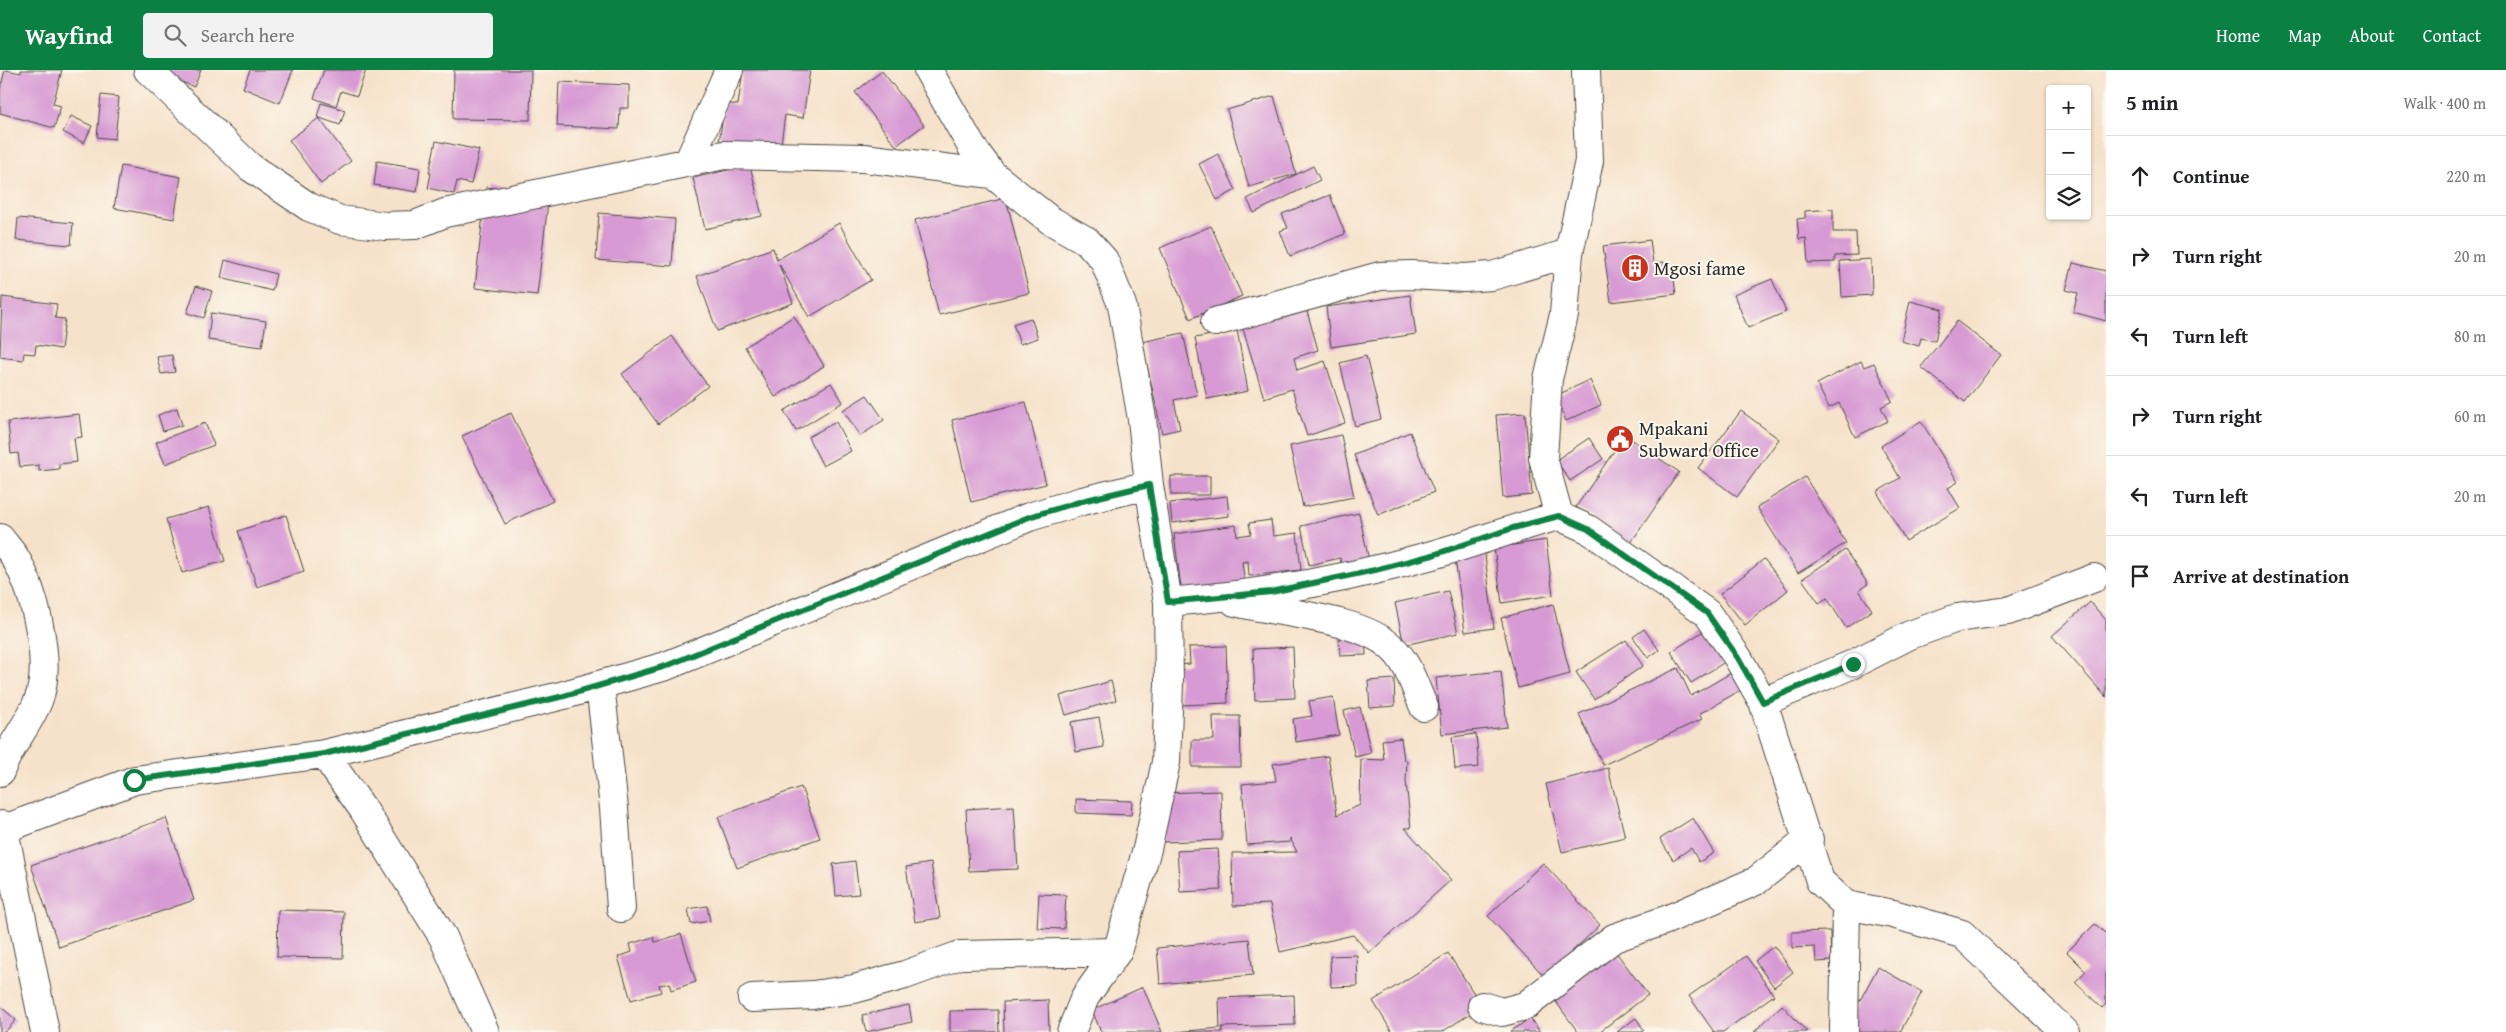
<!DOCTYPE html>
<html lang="en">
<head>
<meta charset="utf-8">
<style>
	:root { --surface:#fff; --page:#f2f2f2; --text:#202124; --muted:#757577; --line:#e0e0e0; --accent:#0b8043 }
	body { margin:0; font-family:"Gentium Book Plus",serif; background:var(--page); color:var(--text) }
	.controls { position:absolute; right:15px; top:15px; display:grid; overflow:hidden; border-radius:5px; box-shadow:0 1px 4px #0004 }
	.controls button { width:45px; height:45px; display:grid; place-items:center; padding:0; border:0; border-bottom:1px solid var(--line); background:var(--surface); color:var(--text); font:25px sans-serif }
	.stop { position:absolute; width:15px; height:15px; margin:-11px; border:4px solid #0b8043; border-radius:50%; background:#fff }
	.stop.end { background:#0b8043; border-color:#fff; box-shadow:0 1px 5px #0008 }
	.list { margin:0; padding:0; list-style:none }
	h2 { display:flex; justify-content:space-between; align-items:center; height:65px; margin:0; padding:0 20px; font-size:21px }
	h2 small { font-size:16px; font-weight:400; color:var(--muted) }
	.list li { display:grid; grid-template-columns:32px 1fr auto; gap:15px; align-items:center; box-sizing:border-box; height:80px; padding:0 20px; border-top:1px solid var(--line) }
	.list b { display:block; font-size:19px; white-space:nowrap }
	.list em { font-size:16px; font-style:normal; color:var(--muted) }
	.icon { flex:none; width:28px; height:28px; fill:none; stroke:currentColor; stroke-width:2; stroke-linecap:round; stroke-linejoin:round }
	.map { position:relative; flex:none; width:2106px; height:962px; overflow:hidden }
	header { display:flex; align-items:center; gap:30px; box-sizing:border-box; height:70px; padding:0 25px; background:var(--accent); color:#fff }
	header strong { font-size:24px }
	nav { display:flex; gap:28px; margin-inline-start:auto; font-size:18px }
	.search { width:350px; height:45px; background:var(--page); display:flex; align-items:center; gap:12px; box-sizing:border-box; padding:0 18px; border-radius:5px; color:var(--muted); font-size:19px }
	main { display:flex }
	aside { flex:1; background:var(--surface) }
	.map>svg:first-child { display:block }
	.building { fill:#d79ad4 }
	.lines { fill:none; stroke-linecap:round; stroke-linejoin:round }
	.minor-casing { stroke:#494643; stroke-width:30 }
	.minor { stroke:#fff; stroke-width:28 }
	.route { stroke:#0b8043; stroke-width:6 }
	.labels { text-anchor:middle; stroke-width:4; stroke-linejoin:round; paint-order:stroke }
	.poi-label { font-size:19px; fill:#2b2b2b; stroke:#fbf7ec; text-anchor:start }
</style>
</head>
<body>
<header>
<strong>Wayfind</strong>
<div class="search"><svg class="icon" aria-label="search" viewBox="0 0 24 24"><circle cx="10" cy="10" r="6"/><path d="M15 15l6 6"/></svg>Search here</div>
<nav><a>Home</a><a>Map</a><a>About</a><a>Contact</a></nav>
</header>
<main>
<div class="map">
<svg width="2106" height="962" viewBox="0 0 2106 962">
	<rect width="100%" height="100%" fill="#fbf7ec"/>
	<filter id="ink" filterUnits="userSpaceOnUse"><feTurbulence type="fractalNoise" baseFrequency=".02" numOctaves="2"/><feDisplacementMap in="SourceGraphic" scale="10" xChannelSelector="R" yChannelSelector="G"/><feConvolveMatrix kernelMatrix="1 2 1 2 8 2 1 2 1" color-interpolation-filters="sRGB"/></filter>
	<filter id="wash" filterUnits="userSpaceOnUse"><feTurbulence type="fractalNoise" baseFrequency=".0096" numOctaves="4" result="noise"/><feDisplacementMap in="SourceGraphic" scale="20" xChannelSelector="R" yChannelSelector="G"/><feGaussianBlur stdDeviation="1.12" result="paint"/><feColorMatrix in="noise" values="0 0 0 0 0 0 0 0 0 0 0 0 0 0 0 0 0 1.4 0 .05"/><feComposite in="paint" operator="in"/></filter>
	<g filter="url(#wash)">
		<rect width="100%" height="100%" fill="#f6e2ca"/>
		<g id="blocks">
			<!-- building -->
			<path class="building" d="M5 0 21 3V0H62L53 34 61 36 54 58 0 43V20Z
				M154 0H201L194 17Z
				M250 0H293L280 33 243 18Z
				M324 0H366L357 26 341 21 336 36 314 28Z
				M454 0H531L530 50 453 49Z
				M743 0H810L803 48 785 45 780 81 719 72 725 33 738 35Z
				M882 1 924 55 896 76 855 22Z
				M559 12 629 15V38H620L619 59 557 56Z
				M101 25 119 27 115 69 97 67Z
				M1274 26 1296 104 1249 117 1227 40Z
				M321 33 345 40 340 55 317 47Z
				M71 46 92 56 84 73 63 62Z
				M319 48 351 91 321 114 289 70Z
				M436 71 479 80 471 114 457 111 454 124 428 118 431 103H429Z
				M1218 84 1236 120 1217 130 1199 94Z
				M377 91 420 98 417 122 374 115Z
				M750 95 762 146 705 159 693 108Z
				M121 96 181 107 174 149 114 138Z
				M1313 96 1320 110 1254 143 1247 129Z
				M486 117 549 124 537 225 475 218Z
				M1330 125 1345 164 1290 186 1280 161 1288 158 1282 144Z
				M1006 128 1029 223 939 245 915 150Z
				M1833 139V162H1856L1857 185 1835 186V192L1808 193 1806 168 1799 169 1797 149 1805 148V141Z
				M599 143 675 149 672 196 596 190Z
				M18 148 73 153 71 175 16 170Z
				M839 153 871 210 809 247 779 194 793 233 717 261 697 206 773 178 777 190Z
				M1211 156 1242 226 1190 249 1160 178Z
				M1650 170 1653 193 1664 192 1665 203 1673 202 1676 224 1611 232 1603 176Z
				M1871 189 1872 225 1842 227 1840 191Z
				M225 190 276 204 272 221 221 208Z
				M2073 193 2106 201V251L2073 242 2078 223 2066 220Z
				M1772 209 1786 242 1748 258 1734 225Z
				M196 216 212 221 204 248 187 243Z
				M1410 225 1416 264 1331 277 1326 237Z
				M2 227 57 234 55 248 65 249 61 279 36 275 35 284 24 283 23 290 0 287Z
				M1303 227 1318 280 1294 288 1297 300 1325 291 1345 353 1307 366 1292 319 1264 328 1240 249Z
				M1910 231 1942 239 1935 271 1921 268 1919 276 1901 271Z
				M211 243 266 251 262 277 208 270Z
				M794 246 824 296 775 327 745 277Z
				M1031 248 1038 268 1020 274 1013 254Z
				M1957 251 2001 285 1965 332 1921 297Z
				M1237 260 1248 321 1207 329 1195 268Z
				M1183 263 1197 325 1174 330 1180 359 1162 363 1142 272Z
				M672 266 708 316 658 354 622 304Z
				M172 285 175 302 161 304 157 287Z
				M1366 286 1381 349 1355 356 1340 293Z
				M1861 291 1864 297 1874 293 1892 331 1881 337 1888 351 1855 367 1839 333 1829 338 1817 314Z
				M1590 310 1601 335 1566 351 1555 326Z
				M831 313 843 332 796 361 784 341Z
				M867 325 884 350 860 366 843 340Z
				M1026 332 1046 414 971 432 952 350Z
				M177 338 182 355 163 361 158 345Z
				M1741 341 1779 369 1737 427 1698 398Z
				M511 343 553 431 505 454 462 366Z
				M1525 343 1532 425 1503 428 1496 345Z
				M79 344 82 367 74 368 77 392 59 394V399L39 401V395L20 397 18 383 11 384 8 352Z
				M1921 351 1958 412 1948 418 1960 438 1906 471 1877 422 1900 408 1881 376Z
				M836 352 851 381 823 396 808 367Z
				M205 353 214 375 165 394 156 372Z
				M1410 362 1434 422 1378 445 1354 385Z
				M1341 365 1354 427 1303 437 1290 376Z
				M1625 365 1679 402 1630 474 1576 437Z
				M1589 368 1603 389 1570 411 1556 390Z
				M1171 406H1210V425H1171Z
				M1805 407 1846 473 1798 503 1757 437Z
				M1227 426 1229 446 1172 453 1170 433Z
				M209 437 225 491 182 503 166 449Z
				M1359 443 1369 491 1342 497 1340 488 1309 495 1301 456Z
				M286 445 304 501 257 517 238 461Z
				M1271 450 1273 466 1297 463 1301 500 1249 506 1248 491 1242 492 1245 515 1182 525 1174 464 1236 455 1237 466 1251 464 1249 453Z
				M1546 470 1553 525 1502 533 1494 478Z
				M1484 478 1494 558 1465 562 1454 481Z
				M1845 480 1868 514 1859 520 1872 540 1846 558 1827 528 1819 533 1802 509Z
				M1764 489 1788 520 1745 555 1720 524Z
				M1448 521 1458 563 1404 575 1395 533Z
				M2090 532 2106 550V627L2052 566Z
				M1553 534 1570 604 1518 618 1501 548Z
				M1644 559 1659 580 1648 588 1633 567Z
				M1705 560 1725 592 1691 613 1671 582Z
				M1365 567 1366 585 1340 586 1339 568Z
				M1626 570 1643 596 1594 629 1576 602Z
				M1226 576 1228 633 1181 635 1178 595 1190 594 1189 577Z
				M1293 577 1295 628 1255 630 1253 579Z
				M1678 598 1691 626 1738 599 1748 616 1699 644 1702 649 1603 695 1579 644Z
				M1501 601 1507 657 1442 664 1436 608Z
				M1394 609 1395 636 1370 638 1368 611Z
				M1111 611 1116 630 1066 645 1060 626Z
				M1333 627 1339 665 1296 672 1293 649 1312 646 1309 631Z
				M1360 637 1371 683 1355 687 1344 641Z
				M1213 646H1240L1241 697H1192V670H1214Z
				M1099 647 1104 677 1076 682 1071 652Z
				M1476 664 1479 697 1455 699 1452 667Z
				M1401 668 1404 690H1407L1406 712 1411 758H1405L1451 810 1369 883 1353 865 1280 882 1270 834 1233 836 1232 783 1297 782 1290 768V772L1247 775 1242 714 1276 711 1273 694 1328 686 1337 745 1360 735 1361 689 1384 690 1382 670Z
				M1608 698 1625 767 1562 782 1546 714Z
				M801 717 820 768 737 798 718 747Z
				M1221 721 1222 770 1163 772 1162 723Z
				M1076 729 1132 731 1131 745 1076 743Z
				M1014 736 1018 799 969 801 966 739Z
				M166 748 194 830 59 877 31 795Z
				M1693 748 1714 783 1699 792 1691 778 1673 790 1660 769Z
				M1218 779 1221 820 1180 822 1177 781Z
				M855 791 859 824 836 826 833 794Z
				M931 793 940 848 915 852 906 797Z
				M1543 793 1600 855 1545 907 1488 846Z
				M1039 824 1066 825 1064 859 1037 858Z
				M707 836 710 851 691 854 688 839Z
				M278 840 344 842 343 888 277 887Z
				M2095 854 2105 863 2106 861V934L2102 938 2075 912 2086 901 2067 882Z
				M1830 861 1831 891 1816 892 1815 877 1792 878V862Z
				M681 864 696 912 671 920 669 913 659 915 661 922 631 930 618 887 632 882 630 874 653 867 655 872Z
				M1249 869 1253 905 1160 914 1157 878Z
				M1774 876 1793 902 1774 917 1755 891Z
				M1615 881 1648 925 1599 962H1578L1553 928Z
				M1448 883 1482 936 1442 962H1392L1373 931Z
				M1357 885 1358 916 1331 917 1330 886Z
				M1746 886 1774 925 1723 962H1714L1689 926Z
				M1878 897 1922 922 1900 962H1857L1846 956Z
				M1143 917 1162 962H1101L1092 940Z
				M1294 925 1295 955 1222 957V962H1176L1220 958 1219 928Z
				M1048 930 1049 962H1004L1003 932Z
				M909 935 912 952 866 962 862 945Z
				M1782 935 1807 962H1754Z
				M0 936 16 950 5 962H0Z
				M998 940 999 962H950V941Z
				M1530 948 1540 962H1510Z
				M1636 948 1644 960 1642 962H1617Z"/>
		</g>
	</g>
	<g filter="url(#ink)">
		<use href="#blocks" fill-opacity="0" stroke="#494643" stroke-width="1"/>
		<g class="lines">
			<!-- minor casing -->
			<g class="minor-casing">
				<path id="minor" d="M148 0 250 97 309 137 340 150 385 156 415 155 445 143 724 85 864 88 992 104
					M928 0 972 77 992 104 1050 150 1087 171 1104 190 1122 235 1142 349 1149 415 1168 532 1169 614 1166 692 1147 779 1117 882 1085 927 1071 962
					M1586 0 1589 91 1569 183 1564 245 1548 309 1543 388 1559 446 1588 459 1707 543 1738 588 1763 632 1820 811 1846 835 1893 844 1962 864 2065 962
					M688 93 729 0
					M1215 252 1380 206 1411 205 1464 208 1492 206 1569 183
					M0 468C5 475 12 482 16 489 35 523 53 595 38 631 28 656 9 676 0 702
					M1168 532C1257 525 1345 510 1432 485 1475 473 1516 457 1559 446
					M1235 532C1278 543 1360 548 1391 577 1408 591 1415 618 1424 637
					M600 615 614 738 621 838
					M1763 632 1853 594 1910 565 1957 548 2008 541 2094 508
					M324 684 363 739 443 867 485 962
					M3 755 45 962
					M0 776 4 759 135 710 324 684 564 625 666 596 1029 447 1082 431 1149 415
					M752 928 813 925 854 919 905 905 960 885 1117 882
					M1482 936 1502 942 1525 936 1614 868 1666 850 1756 811 1809 769
					M1844 962 1846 835"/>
			</g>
			<!-- minor -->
			<use href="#minor" class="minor"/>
		</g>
	</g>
	<g class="lines" filter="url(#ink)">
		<!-- route -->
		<path class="route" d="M134 710 324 684 564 626 666 596 1029 447 1082 431 1149 415 1168 532 1271 522 1375 500 1433 485 1513 458 1559 446 1588 459 1707 543 1738 588 1763 632 1853 594"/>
	</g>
	<!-- icons -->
	<defs>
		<g id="building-disc" transform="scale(1.4375)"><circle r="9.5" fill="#c8321e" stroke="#fbf7ec"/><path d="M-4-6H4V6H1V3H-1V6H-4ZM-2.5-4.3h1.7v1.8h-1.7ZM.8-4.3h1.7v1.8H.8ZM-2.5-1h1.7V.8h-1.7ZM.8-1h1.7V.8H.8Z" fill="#fff"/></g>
		<g id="civic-disc" transform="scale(1.4375)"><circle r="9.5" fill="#c8321e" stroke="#fbf7ec"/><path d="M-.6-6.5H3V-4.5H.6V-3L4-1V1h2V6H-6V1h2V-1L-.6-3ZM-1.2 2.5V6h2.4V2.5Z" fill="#fff"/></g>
	</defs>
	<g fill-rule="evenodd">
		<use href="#building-disc" x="1635" y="198"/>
		<use href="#civic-disc" x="1620" y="369"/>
	</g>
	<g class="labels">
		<!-- poi labels -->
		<g class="poi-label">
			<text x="1654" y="205">Mgosi fame</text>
			<text x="1639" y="365">Mpakani<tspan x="1639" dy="22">Subward Office</tspan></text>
		</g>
	</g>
</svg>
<div class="controls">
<button>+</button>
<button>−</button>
<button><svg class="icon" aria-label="layers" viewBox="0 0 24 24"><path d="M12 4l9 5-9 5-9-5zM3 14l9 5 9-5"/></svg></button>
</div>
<div class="stop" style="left:134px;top:710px"></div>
<div class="stop end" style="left:1853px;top:594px"></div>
</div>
<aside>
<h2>5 min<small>Walk · 400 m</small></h2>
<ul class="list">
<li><svg class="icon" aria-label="ahead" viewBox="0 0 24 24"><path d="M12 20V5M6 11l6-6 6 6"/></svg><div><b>Continue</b></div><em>220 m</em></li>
<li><svg class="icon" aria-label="right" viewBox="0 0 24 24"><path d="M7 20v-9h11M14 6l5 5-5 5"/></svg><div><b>Turn right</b></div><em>20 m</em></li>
<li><svg class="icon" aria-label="left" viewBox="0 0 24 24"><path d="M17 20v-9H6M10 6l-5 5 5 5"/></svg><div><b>Turn left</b></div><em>80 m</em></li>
<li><svg class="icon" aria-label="right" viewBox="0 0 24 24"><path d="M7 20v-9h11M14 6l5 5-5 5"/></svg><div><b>Turn right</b></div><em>60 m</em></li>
<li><svg class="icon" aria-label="left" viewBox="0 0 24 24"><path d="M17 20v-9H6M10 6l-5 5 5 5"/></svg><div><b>Turn left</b></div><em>20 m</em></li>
<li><svg class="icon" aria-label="arrive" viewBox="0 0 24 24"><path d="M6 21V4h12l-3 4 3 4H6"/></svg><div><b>Arrive at destination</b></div></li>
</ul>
</aside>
</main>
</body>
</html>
